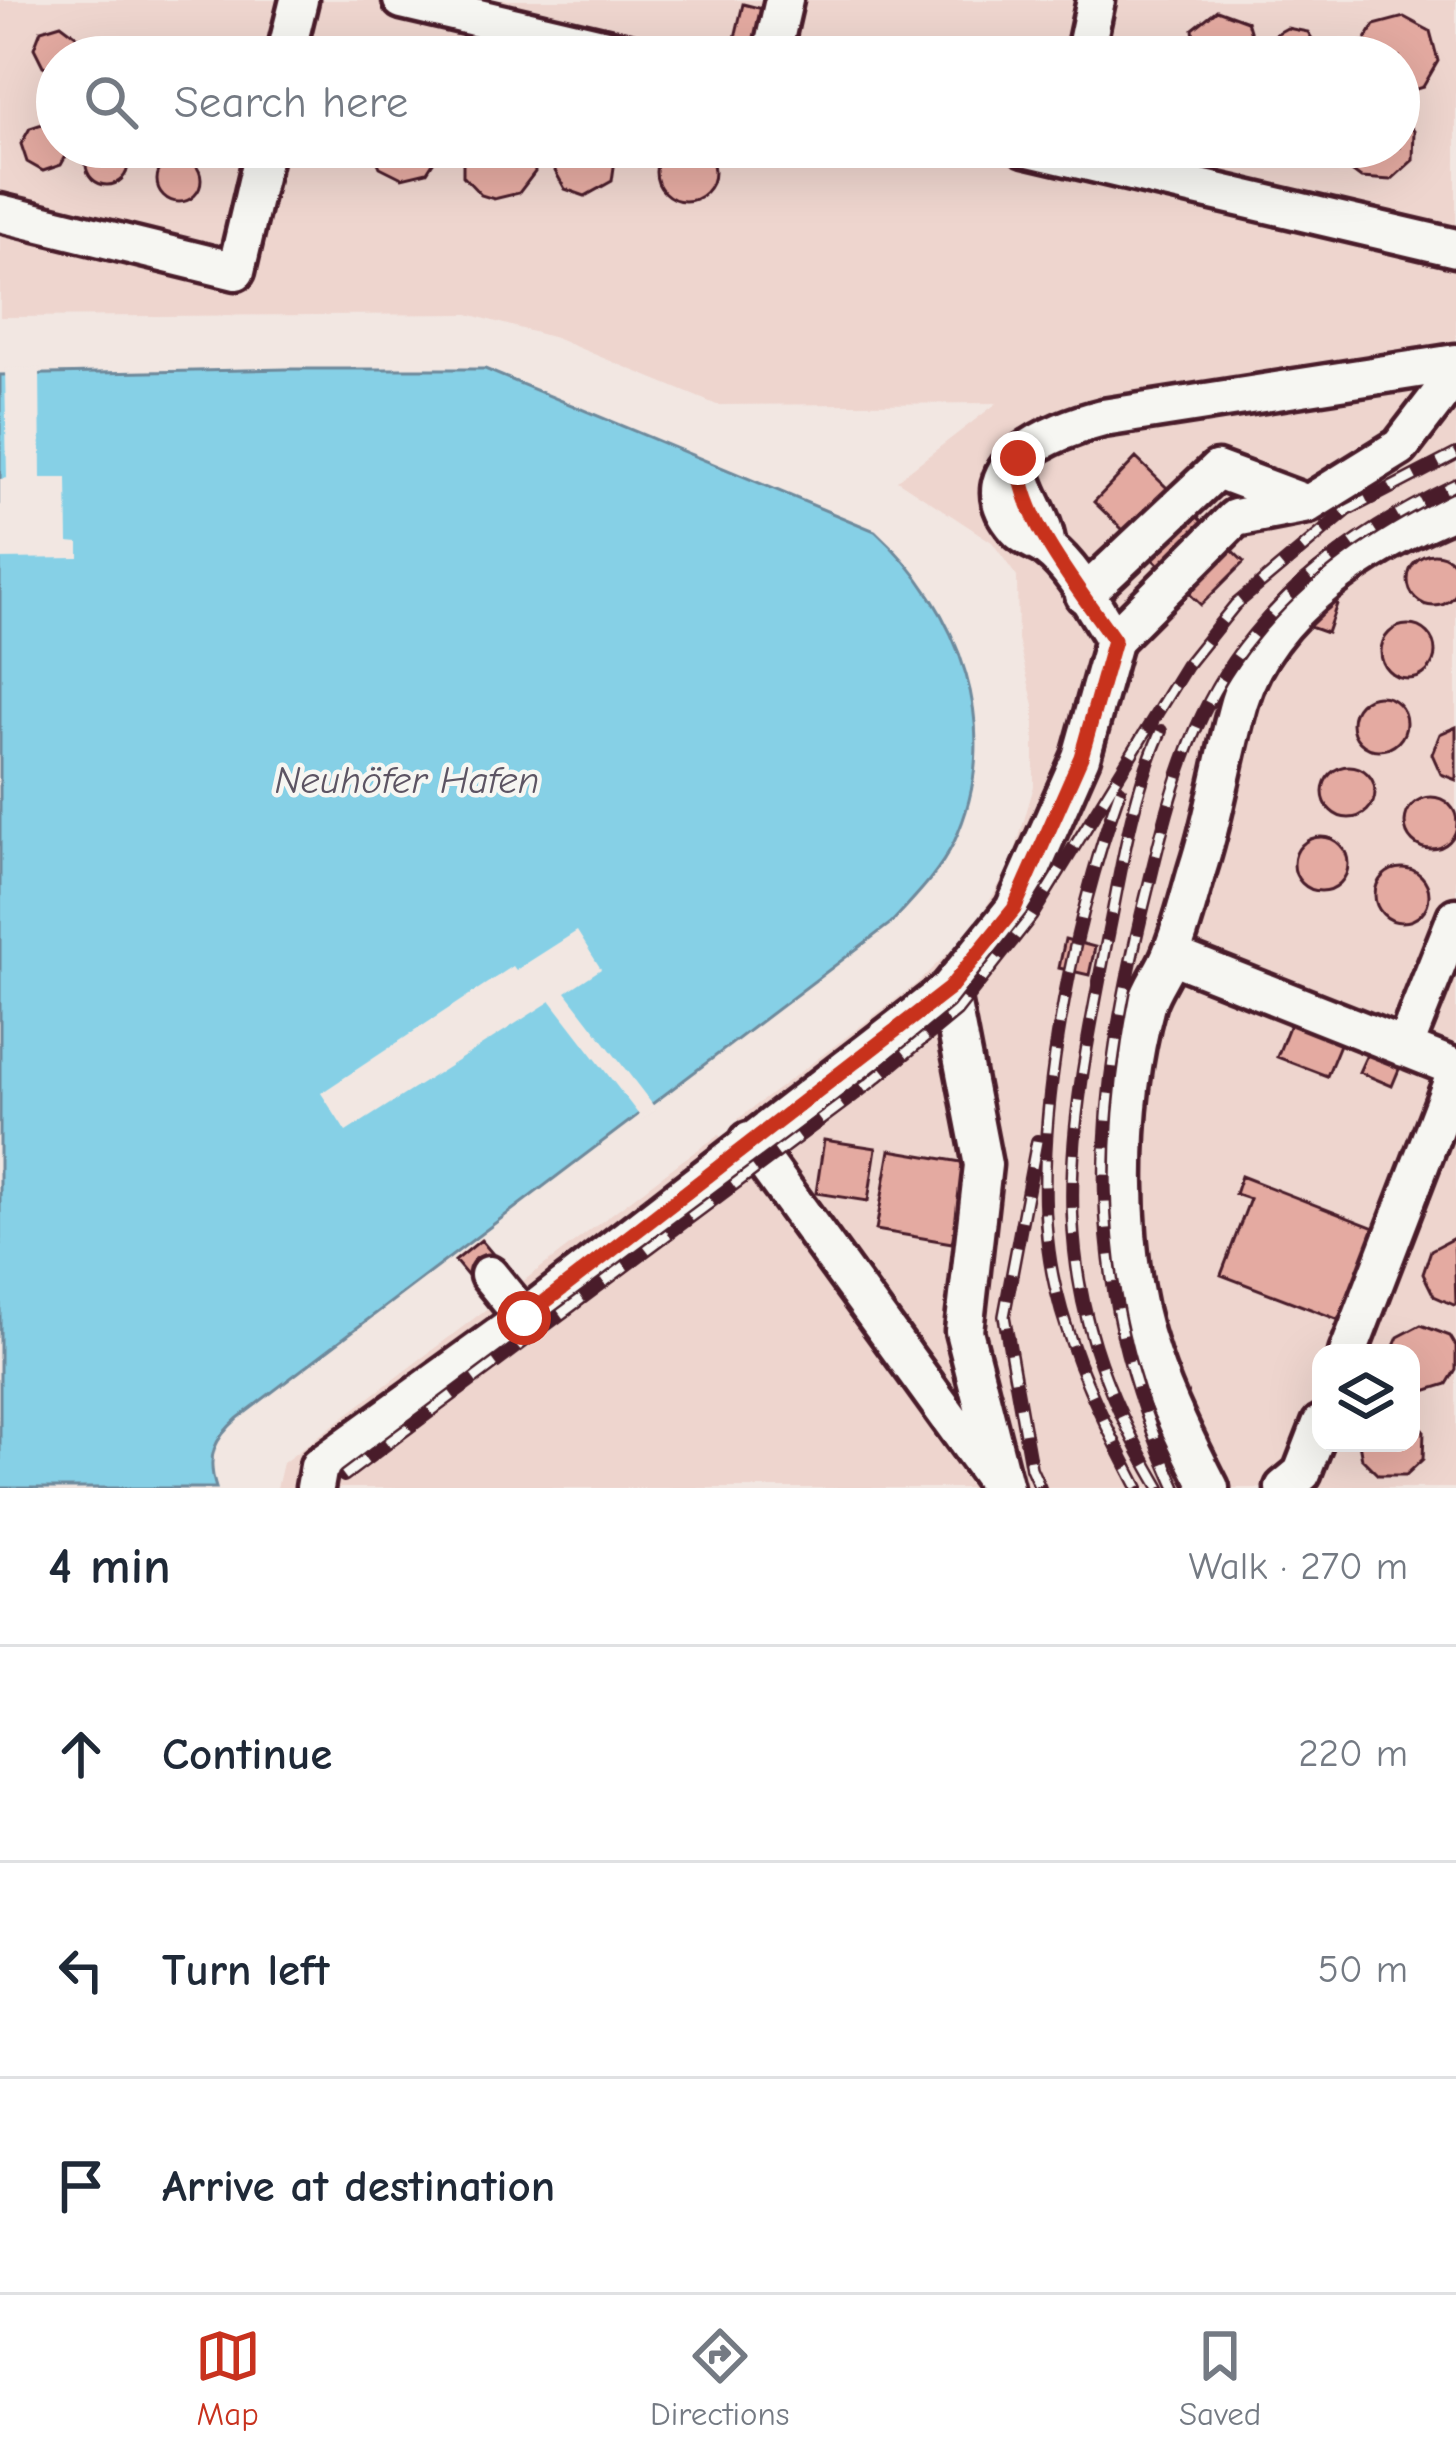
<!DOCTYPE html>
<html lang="en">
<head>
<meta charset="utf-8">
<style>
	:root { --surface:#fff; --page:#f2f2f3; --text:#1f2937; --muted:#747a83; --line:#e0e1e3; --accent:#c8321e }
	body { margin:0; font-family:"Comic Neue",sans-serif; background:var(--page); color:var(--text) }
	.controls { position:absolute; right:36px; bottom:36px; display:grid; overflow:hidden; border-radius:24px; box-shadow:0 12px 48px #0002 }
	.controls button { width:108px; height:108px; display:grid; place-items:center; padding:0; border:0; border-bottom:3px solid var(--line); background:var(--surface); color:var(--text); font:60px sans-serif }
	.stop { position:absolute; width:36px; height:36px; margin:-27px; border:9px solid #c8321e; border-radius:50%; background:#fff }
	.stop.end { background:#c8321e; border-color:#fff; box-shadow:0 3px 12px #0008 }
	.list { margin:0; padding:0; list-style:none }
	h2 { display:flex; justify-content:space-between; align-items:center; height:156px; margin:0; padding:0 48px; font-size:51px }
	h2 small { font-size:39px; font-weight:400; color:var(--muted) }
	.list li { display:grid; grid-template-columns:78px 1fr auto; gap:36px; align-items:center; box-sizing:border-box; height:216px; padding:0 48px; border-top:3px solid var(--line) }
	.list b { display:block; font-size:45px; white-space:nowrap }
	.list em { font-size:39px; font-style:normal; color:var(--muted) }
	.icon { flex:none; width:66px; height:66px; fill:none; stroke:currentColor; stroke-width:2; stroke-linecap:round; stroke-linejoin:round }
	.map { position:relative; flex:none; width:1456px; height:1488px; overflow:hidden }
	.search { position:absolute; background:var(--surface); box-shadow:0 12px 48px #0002; left:36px; right:36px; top:36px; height:132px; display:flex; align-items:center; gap:30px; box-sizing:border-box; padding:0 42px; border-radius:66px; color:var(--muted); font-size:45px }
	.sheet { height:804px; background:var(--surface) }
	nav { display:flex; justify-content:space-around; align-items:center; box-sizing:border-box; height:168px; border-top:3px solid var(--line); background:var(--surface); font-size:33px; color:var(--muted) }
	nav a { display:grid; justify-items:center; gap:6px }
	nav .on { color:var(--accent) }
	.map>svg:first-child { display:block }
	.built { fill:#eed5ce; fill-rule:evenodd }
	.water { fill:#86d0e6; stroke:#6e899b; stroke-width:3 }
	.pier { fill:#f2e7e2 }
	.building { fill:#e4aaa1; stroke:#4a1f2b; stroke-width:3 }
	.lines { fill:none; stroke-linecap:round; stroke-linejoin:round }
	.minor-casing { stroke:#4a1f2b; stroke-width:45 }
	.minor { stroke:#f6f6f2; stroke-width:36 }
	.rail-casing { stroke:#4a1f2b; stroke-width:14 }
	.rail { stroke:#f6f6f2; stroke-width:9; stroke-dasharray:27; stroke-linecap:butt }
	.route { stroke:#c8321e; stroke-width:15 }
	.labels { text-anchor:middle; stroke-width:9; stroke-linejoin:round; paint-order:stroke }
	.water-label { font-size:39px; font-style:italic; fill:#5c5463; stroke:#f6f6f2 }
</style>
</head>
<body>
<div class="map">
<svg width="1456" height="1488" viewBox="0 0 1456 1488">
	<rect width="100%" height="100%" fill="#f2e7e2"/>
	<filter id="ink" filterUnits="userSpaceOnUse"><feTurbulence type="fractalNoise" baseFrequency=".00833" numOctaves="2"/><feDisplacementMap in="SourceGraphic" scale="24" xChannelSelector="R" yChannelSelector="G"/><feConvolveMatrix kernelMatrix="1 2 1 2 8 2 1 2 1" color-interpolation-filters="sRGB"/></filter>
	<g filter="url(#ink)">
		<!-- built -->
		<path class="built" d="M0 0H1456V1488H277L283 1463 683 1160 719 1135 725 1142 745 1127 738 1119 916 984 974 928 1012 862 1034 786V705L1018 640 1017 577 992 542 897 480 997 403 717 405 555 338 468 314 0 317ZM57 57H1399V147H57ZM1321 1353H1411V1443H1321Z"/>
		<!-- water -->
		<path class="water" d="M287 369H485L875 531C960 609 1006 731 954 842 939 873 914 898 891 923L238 1418C214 1439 206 1456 216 1488H0V375Z"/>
		<!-- pier -->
		<path class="pier" d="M40 368 41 478H67L68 542 79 543V558L0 559V479L7 478 5 369Z
			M577 931 601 969 566 992 656 1109 642 1119 551 1001 346 1132 321 1093 513 966 516 970Z"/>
		<!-- building -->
		<path class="building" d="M743 4 767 10 757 51 733 46Z
			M1217 10 1247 21 1253 41 1248 57H1196L1193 29Z
			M1404 17 1430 31 1438 61 1423 87 1399 94V57H1360L1359 51 1374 25Z
			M61 24 77 36 78 56 57 57 53 70 43 66 34 48 41 30Z
			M1287 28 1308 32 1323 57H1261L1269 38Z
			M112 37 129 40 139 57H94L97 47Z
			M1399 112 1414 131 1413 160 1391 180 1361 178 1349 169 1340 147H1399Z
			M48 122 57 125V147L70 149 61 165 43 171 27 162 21 144 30 128Z
			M656 172a29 29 0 1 1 58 0a29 29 0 1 1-58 0Z
			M86 164a21 21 0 1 1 42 0a21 21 0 1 1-42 0Z
			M371 147H443L427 172 402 178 380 167Z
			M463 147H534L535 172 519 193 494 199 481 195 463 176Z
			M561 147H609L615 160 612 181 585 196 565 189 555 171Z
			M1301 147 1281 160 1260 155 1251 147Z
			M157 180a22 22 0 1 1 44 0a22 22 0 1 1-44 0Z
			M1136 458 1244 562 1201 605 1094 502Z
			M1408 580a26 26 0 1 1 52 0a26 26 0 1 1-52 0Z
			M1320 598 1337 604 1327 633 1310 627Z
			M1381 652a27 27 0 1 1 54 0a27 27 0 1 1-54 0Z
			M1352 723a27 27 0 1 1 54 0a27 27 0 1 1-54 0Z
			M1456 727V780L1441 774 1432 754 1440 734Z
			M1323 792a26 26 0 1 1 52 0a26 26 0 1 1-52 0Z
			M1405 823a26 26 0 1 1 52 0a26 26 0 1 1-52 0Z
			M1294 864a27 27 0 1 1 54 0a27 27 0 1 1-54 0Z
			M1375 895a27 27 0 1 1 54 0a27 27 0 1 1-54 0Z
			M1065 939 1095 947 1089 975 1059 968Z
			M1290 1024 1341 1042 1327 1076 1277 1057Z
			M1370 1048 1402 1062 1392 1086 1359 1072Z
			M824 1140 876 1148 868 1201 816 1193Z
			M890 1150 967 1163 952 1243 876 1230Z
			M1241 1176 1377 1229 1342 1321 1221 1275 1250 1199 1235 1194Z
			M1454 1238 1456 1305H1454L1434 1296 1423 1274 1431 1250Z
			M481 1240 497 1259 471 1280 455 1261Z
			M1421 1325 1450 1336 1456 1346V1369L1447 1384 1421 1392 1411 1389V1353H1391L1398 1337Z
			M1411 1416 1424 1431 1423 1459 1406 1475H1378L1362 1459 1359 1443H1411Z"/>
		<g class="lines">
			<!-- minor casing -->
			<g class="minor-casing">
				<path id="minor" d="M402 0 644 57
					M285 57 299 0
					M771 57 784 0
					M1084 57 1096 0
					M1025 147 1456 248
					M0 213 236 271 265 147
					M1018 458C1020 493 1044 515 1047 548
					M1084 595 1217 470 1308 504
					M1114 639C1096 612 1075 569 1048 549 1038 541 1025 539 1017 529 962 467 1054 430 1103 418L1456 363
					M1171 955 1456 1068
					M949 989 983 1165 964 1331 1004 1488
					M1404 1048 1456 917
					M749 1141 993 1478
					M489 1275 524 1318
					M1348 1353 1456 1072
					M315 1488 319 1466 524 1318 949 989 1014 909 1081 757 1114 639 1235 518 1308 504 1400 447 1456 374
					M1210 1488C1188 1445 1166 1401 1151 1356 1116 1254 1118 1108 1146 1005 1151 988 1163 973 1170 956 1183 926 1190 892 1200 861 1216 809 1224 755 1239 702 1267 608 1371 543 1456 509
					M1284 1488 1302 1473 1321 1424"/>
			</g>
			<!-- minor -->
			<use href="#minor" class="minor"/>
			<!-- rail casing -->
			<g class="rail-casing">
				<path id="rail" d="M1120 790C1073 920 1023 1151 1055 1286 1072 1359 1103 1421 1138 1488
					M1037 1141 1004 1316 1031 1468 1040 1488
					M344 1476 870 1083 957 1011 1031 917 1186 666 1235 605 1348 510 1456 454
					M1160 1488C1037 1282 1066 1146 1110 925 1123 859 1133 793 1161 731
					M1176 1488C1078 1272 1093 1107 1149 884 1169 799 1189 720 1242 649 1300 573 1371 525 1456 484"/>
			</g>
			<!-- rail -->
			<use href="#rail" class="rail"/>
		</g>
	</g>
	<g class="lines" filter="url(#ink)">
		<!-- route -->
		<path class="route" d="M524 1318 949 989 1014 909 1081 757 1114 640C1078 587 1022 523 1018 458"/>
	</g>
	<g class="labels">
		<!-- water labels -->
		<g class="water-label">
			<text x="407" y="793">Neuhöfer Hafen</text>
		</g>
	</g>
</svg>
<div class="controls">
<button><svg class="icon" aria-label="layers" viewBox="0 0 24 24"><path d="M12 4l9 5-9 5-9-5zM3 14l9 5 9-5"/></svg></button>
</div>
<div class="stop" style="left:524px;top:1318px"></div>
<div class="stop end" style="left:1018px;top:458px"></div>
<div class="search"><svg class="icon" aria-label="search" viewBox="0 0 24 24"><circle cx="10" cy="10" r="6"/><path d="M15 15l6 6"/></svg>Search here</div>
</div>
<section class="sheet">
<h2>4 min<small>Walk · 270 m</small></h2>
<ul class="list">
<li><svg class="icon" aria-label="ahead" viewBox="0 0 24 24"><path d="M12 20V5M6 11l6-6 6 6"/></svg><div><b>Continue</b></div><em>220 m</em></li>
<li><svg class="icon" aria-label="left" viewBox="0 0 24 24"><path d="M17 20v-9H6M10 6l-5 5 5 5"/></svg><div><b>Turn left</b></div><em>50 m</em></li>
<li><svg class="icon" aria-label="arrive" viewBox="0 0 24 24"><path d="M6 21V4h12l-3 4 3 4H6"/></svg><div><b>Arrive at destination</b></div></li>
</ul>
</section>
<nav>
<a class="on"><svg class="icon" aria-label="map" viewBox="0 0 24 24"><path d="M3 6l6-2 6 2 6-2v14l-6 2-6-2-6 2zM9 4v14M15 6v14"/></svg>Map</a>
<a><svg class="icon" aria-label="directions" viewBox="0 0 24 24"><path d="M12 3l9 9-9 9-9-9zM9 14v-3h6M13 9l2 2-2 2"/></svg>Directions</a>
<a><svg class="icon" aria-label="saved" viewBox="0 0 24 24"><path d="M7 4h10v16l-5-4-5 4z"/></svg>Saved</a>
</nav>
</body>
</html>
